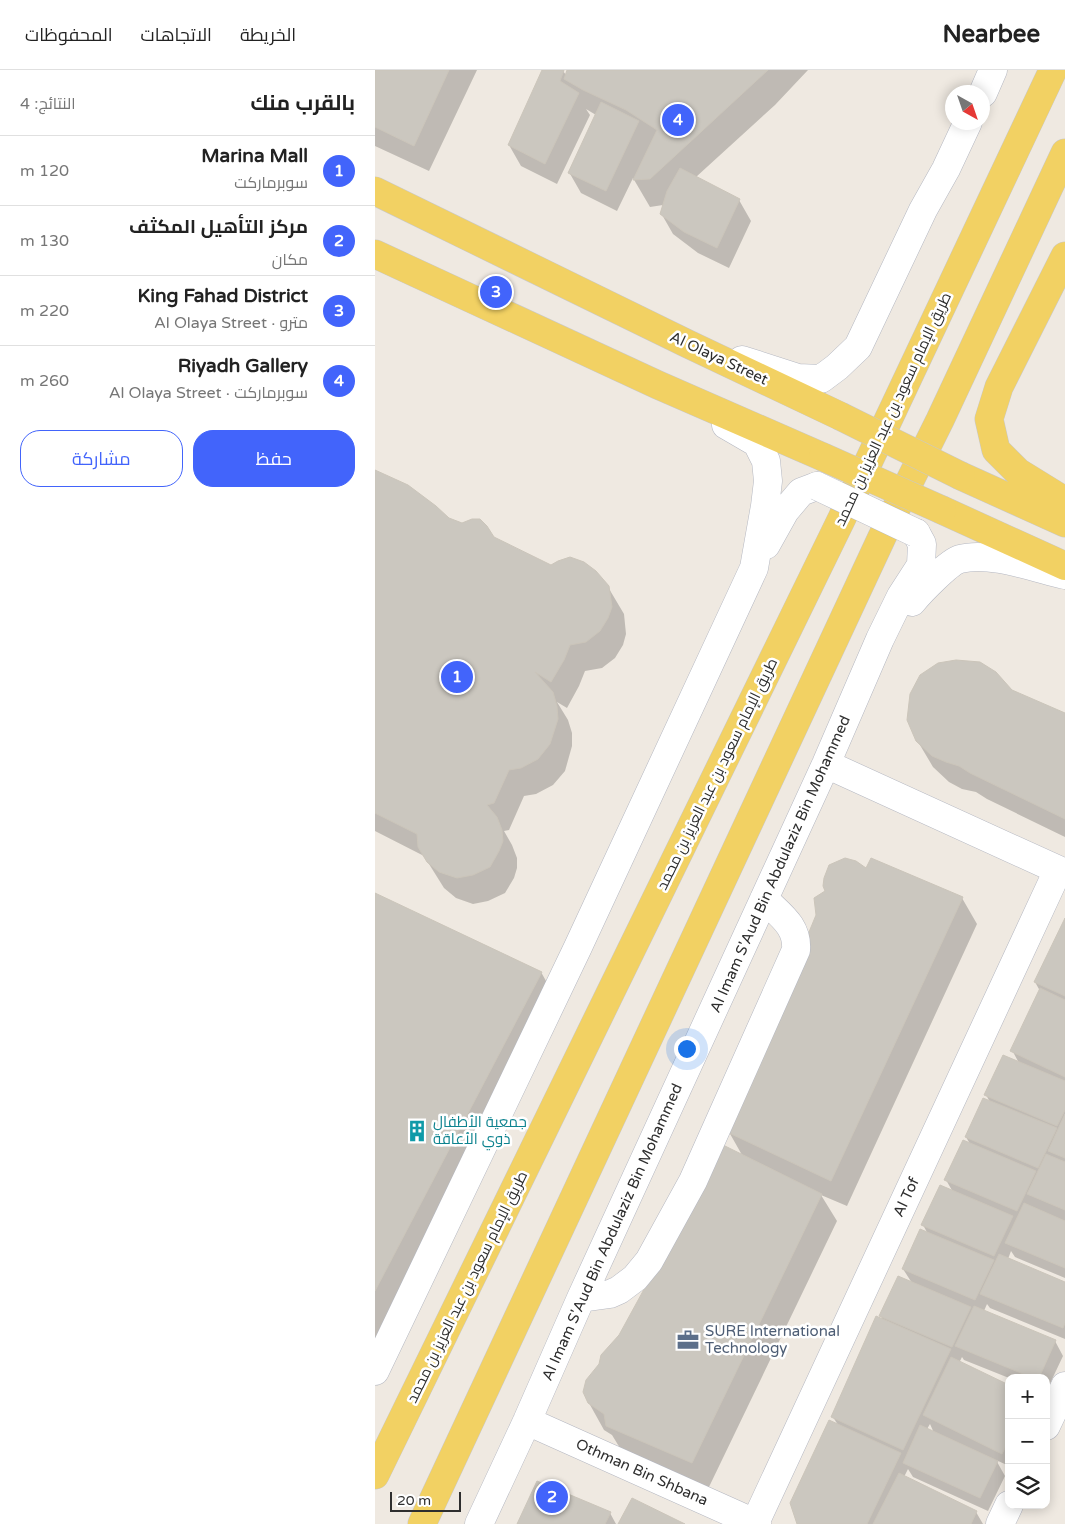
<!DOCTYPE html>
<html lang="ar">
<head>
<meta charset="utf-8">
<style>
	:root { --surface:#fff; --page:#f2f2f2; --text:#222; --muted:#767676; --line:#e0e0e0; --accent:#4264fb }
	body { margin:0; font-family:"Varela Round",Cairo,sans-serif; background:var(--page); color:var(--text); direction:rtl }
	.controls { position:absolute; right:15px; bottom:15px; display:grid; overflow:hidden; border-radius:10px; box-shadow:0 2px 12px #0003 }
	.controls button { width:45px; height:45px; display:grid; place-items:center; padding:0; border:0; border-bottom:1px solid var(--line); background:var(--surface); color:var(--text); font:25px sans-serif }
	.compass { position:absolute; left:570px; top:15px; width:45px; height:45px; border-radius:50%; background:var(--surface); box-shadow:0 2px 12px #0003; rotate:140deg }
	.scale { position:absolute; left:15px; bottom:12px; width:71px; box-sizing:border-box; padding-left:5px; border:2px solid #2e2e2e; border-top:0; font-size:14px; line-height:18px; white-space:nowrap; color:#2e2e2e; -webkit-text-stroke:4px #fff; paint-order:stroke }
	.you { position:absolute; left:311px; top:978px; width:18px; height:18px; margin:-12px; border:4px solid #fff; border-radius:50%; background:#1a73e8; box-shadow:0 0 0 8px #1a73e833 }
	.badge { display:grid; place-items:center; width:32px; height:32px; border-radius:50%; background:var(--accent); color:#fff; font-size:16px; font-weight:700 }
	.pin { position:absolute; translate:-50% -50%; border:2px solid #fff; box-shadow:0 1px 5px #0006 }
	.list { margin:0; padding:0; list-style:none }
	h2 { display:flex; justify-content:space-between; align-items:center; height:65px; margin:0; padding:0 20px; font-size:21px }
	h2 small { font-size:16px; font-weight:400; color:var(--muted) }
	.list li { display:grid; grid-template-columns:32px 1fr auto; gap:15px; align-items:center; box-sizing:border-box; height:70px; padding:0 20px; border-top:1px solid var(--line) }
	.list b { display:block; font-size:19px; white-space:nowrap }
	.list p { margin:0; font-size:16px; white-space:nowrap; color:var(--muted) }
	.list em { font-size:16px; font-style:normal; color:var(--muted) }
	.actions { display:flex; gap:10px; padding:15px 20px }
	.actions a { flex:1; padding:11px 0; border:1px solid var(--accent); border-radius:20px; text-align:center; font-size:18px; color:var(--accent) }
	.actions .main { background:var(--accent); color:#fff }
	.icon { flex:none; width:28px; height:28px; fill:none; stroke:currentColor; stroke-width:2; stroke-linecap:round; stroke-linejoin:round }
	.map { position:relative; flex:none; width:690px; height:1454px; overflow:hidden; direction:ltr }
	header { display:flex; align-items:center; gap:30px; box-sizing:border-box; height:70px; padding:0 25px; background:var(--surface); border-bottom:1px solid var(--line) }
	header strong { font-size:24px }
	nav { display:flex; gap:28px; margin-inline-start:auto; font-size:18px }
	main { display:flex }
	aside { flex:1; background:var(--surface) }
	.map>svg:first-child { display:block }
	.shadow { fill:#0003; fill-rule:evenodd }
	.building { fill:#cbc7bf; stroke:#cbc5ba }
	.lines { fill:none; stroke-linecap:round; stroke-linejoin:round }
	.minor-casing { stroke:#b4b7c1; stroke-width:29 }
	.major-casing { stroke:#c9c9c9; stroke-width:29 }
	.minor { stroke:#fff; stroke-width:28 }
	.major { stroke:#f2d163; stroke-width:28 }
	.minor-bridge-casing { stroke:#b4b7c1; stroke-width:29; stroke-linecap:butt }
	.major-bridge-casing { stroke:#c9c9c9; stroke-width:29; stroke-linecap:butt }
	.minor-bridge { stroke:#fff; stroke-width:28 }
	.major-bridge { stroke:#f2d163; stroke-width:28 }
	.labels { text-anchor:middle; stroke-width:5; stroke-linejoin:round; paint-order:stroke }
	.street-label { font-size:15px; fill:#2e2e2e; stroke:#fff }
	.culture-label { font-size:15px; fill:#0d838f; stroke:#fff; text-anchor:start }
	.service-label { font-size:15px; fill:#4e5e75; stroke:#fff; text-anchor:start }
</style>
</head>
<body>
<header>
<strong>Nearbee</strong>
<nav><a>الخريطة</a><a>الاتجاهات</a><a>المحفوظات</a></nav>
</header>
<main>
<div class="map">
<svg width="690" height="1454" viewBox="0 0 690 1454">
	<rect width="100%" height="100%" fill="#efe9e1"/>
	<!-- shadow -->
	<path class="shadow" d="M0 0H102L54 101 0 76Z
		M169 0H187L192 6 193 0H433L400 35 321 107 364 130 376 151 354 198 323 183 298 164 286 143 288 135 275 137 258 108 242 141 206 123 194 102 221 45 211 39 215 45 182 114 146 96 134 75Z
		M0 402 74 449 118 468 176 497 233 517 249 544 251 564 248 575 240 588 227 598 210 601 204 616 192 638 182 632 193 650 197 663V676L190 701 178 715 161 724 149 726 134 760 129 761 137 775 142 788V798L139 808 130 823 113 831 98 834 81 828 69 818 49 786 0 761Z
		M636 621 690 644V767L612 729 601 722 587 719 574 712 558 697 542 670Z
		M491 800 587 828 602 854 472 1136 446 1125 462 1151 333 1419 248 1383 237 1365 229 1360 214 1333 225 1294 367 1085 354 1062Z
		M0 824 166 902 181 929 0 1276Z
		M690 851V1208L640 1187 636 1181 633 1189 690 1213V1269L615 1238 612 1234 609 1241 680 1271 688 1286 671 1322V1308H634L589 1290 587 1287 584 1293 634 1317V1396L621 1390 630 1406 613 1441 538 1407 533 1399 529 1407 601 1442 608 1454H423L463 1355 458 1347 508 1251 506 1246 537 1213 528 1199 553 1164 548 1155 578 1122 571 1110 595 1074 591 1067 615 1032 611 1025 644 993 637 980 665 921 660 912ZM555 1354 559 1363 552 1359Z
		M235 1443 241 1454H144Z"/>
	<!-- building -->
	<path class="building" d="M0 0H74L39 76 0 57Z
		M167 0H189L185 11 204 23 170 94 133 75Z
		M192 0H393L275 109 258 110 282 60 251 40 208 20 189 9Z
		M226 32 264 51 231 121 193 103Z
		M305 98 365 129 342 178 309 162 285 144 292 121Z
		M0 400 33 415 61 436 74 448 87 453 97 449H105L112 456 119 467 176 495 183 491 195 487 209 492 221 501 234 516 237 537 233 548 225 561 211 572 195 575 189 590 176 612 160 602 178 622 182 636 183 649 175 674 163 689 146 698 134 700 119 733 112 735 122 747 127 760 128 771 124 781 115 797 98 805 82 808 64 802 52 792 43 777 42 764 0 743Z
		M581 590 605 592 621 602 637 620 690 643V749L595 703 584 696 571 692 557 686 541 671 532 650 535 624 545 605 563 593Z
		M470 788 481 791 491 798 496 788 588 827 456 1111 352 1062 441 845 439 828 450 821 448 816 449 808 454 795Z
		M0 823 167 902 0 1221Z
		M690 848V926L659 912Z
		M665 918 690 930V1007L635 981Z
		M628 985 690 1011V1040L682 1056 609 1025Z
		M608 1028 682 1058 663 1098 590 1067Z
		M690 1044V1088L673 1081Z
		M588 1070 661 1101 642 1141 569 1110Z
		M348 1075 447 1124 317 1393 231 1356 229 1344 213 1333 208 1322 211 1310 224 1294 226 1285 244 1265Z
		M671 1084 690 1092V1140L652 1124Z
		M565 1115 638 1146 619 1186 546 1155Z
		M649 1133 690 1151V1198L630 1173Z
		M545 1159 619 1190 600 1230 527 1199Z
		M624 1184 690 1212V1253L688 1258 605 1224Z
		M523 1206 596 1237 577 1277 504 1246Z
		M599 1236 681 1270 664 1308H658L580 1276Z
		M501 1246 576 1279 528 1380 456 1347Z
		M576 1287 634 1315V1370L627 1384 548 1345Z
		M454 1350 526 1383 492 1454H422L415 1433Z
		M545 1355 623 1391 605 1428 528 1393Z
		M524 1403 602 1441 596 1454H498Z
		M162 1411 236 1442 230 1454H142Z
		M257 1428 310 1454H243Z"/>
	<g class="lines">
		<!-- minor casing -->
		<g class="minor-casing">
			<path id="minor" d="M608 23 618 0
				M367 290 423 308 446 309 462 297 483 277 548 140 571 99 593 52
				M391 475 410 441 426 422 442 416
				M537 532C545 522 574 492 585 489 614 481 660 498 690 505
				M451 694 690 803
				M206 1228 235 1224 244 1220 260 1208 274 1191 318 1111 421 880C423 856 405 845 389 829
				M0 1301 203 877 379 498 390 436 393 411 391 391 382 373 351 355
				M152 1351 382 1454
				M671 1356 690 1316
				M380 1453 683 800
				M104 1454 152 1351 206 1228 451 694 505 569 526 526 546 495 547 474 541 463
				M625 1454 634 1435"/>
		</g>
		<!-- major casing -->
		<g class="major-casing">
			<path id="major" d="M0 121 313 274 465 346
				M0 184 283 315 448 387
				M690 186 624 317 614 349 621 380 643 402 690 431
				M586 406 690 453
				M567 440 690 496
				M0 1405 467 448 678 0
				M47 1454 507 467 565 350 690 83"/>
		</g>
		<!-- minor -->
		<use href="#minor" class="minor"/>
		<!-- major -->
		<use href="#major" class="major"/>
		<!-- minor-bridge casing -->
		<g class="minor-bridge-casing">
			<path id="minor-bridge" d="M442 416 541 463"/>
		</g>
		<!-- major-bridge casing -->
		<g class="major-bridge-casing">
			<path id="major-bridge" d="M465 346 586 406
				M448 387 567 440"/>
		</g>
		<!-- minor-bridge -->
		<use href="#minor-bridge" class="minor-bridge"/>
		<!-- major-bridge -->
		<use href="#major-bridge" class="major-bridge"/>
	</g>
	<!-- icons -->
	<defs>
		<g id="building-bare" transform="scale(1.725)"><path d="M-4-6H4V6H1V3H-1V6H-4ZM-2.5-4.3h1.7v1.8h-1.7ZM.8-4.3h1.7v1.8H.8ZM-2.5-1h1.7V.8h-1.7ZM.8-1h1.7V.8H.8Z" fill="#0f9aa8" stroke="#fff" stroke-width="2.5" paint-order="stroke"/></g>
		<g id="office-bare" transform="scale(1.725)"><path d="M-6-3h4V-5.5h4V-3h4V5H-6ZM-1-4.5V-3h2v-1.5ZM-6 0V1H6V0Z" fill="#5c6f8a" stroke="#fff" stroke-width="2.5" paint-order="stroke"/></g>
	</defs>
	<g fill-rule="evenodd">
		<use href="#building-bare" x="42" y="1061"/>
		<use href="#office-bare" x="313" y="1270"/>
	</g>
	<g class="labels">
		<!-- street labels -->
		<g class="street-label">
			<text transform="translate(344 288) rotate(25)" y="5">Al Olaya Street</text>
			<text transform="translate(518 339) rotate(-65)" y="5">طريق الإمام سعود بن عبد العزيز بن محمد</text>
			<text transform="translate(342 704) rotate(-64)" y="5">طريق الإمام سعود بن عبد العزيز بن محمد</text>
			<text transform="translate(405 794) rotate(-66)" y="5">Al Imam S'Aud Bin Abdulaziz Bin Mohammed</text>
			<text transform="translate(531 1127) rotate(-65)" y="5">Al Tof</text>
			<text transform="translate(237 1162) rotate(-66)" y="5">Al Imam S'Aud Bin Abdulaziz Bin Mohammed</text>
			<text transform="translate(92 1217) rotate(-64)" y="5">طريق الإمام سعود بن عبد العزيز بن محمد</text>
			<text transform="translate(267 1402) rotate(24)" y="5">Othman Bin Shbana</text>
		</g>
		<!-- culture labels -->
		<g class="culture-label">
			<text x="58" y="1057">جمعية الأطفال<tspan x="58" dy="17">ذوي الأعاقة</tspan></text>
		</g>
		<!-- service labels -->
		<g class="service-label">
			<text x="330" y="1266">SURE International<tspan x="330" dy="17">Technology</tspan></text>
		</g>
	</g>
</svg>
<div class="controls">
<button>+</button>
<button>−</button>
<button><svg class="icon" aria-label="layers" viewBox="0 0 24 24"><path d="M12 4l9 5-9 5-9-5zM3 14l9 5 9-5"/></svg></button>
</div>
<svg class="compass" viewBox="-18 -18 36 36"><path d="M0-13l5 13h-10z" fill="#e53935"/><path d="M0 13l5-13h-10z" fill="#767676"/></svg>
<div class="scale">20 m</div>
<div class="you"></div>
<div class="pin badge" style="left:82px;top:607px">1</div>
<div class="pin badge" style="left:177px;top:1427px">2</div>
<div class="pin badge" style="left:121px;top:222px">3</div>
<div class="pin badge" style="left:303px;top:50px">4</div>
</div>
<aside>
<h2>بالقرب منك<small>النتائج: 4</small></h2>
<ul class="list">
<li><span class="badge">1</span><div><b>Marina Mall</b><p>سوبرماركت</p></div><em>120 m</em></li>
<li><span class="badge">2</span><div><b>مركز التأهيل المكثف</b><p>مكان</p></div><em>130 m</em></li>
<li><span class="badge">3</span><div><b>King Fahad District</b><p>مترو · Al Olaya Street</p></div><em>220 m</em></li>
<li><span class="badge">4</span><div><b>Riyadh Gallery</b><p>سوبرماركت · Al Olaya Street</p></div><em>260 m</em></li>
</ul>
<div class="actions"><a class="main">حفظ</a><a>مشاركة</a></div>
</aside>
</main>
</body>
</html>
